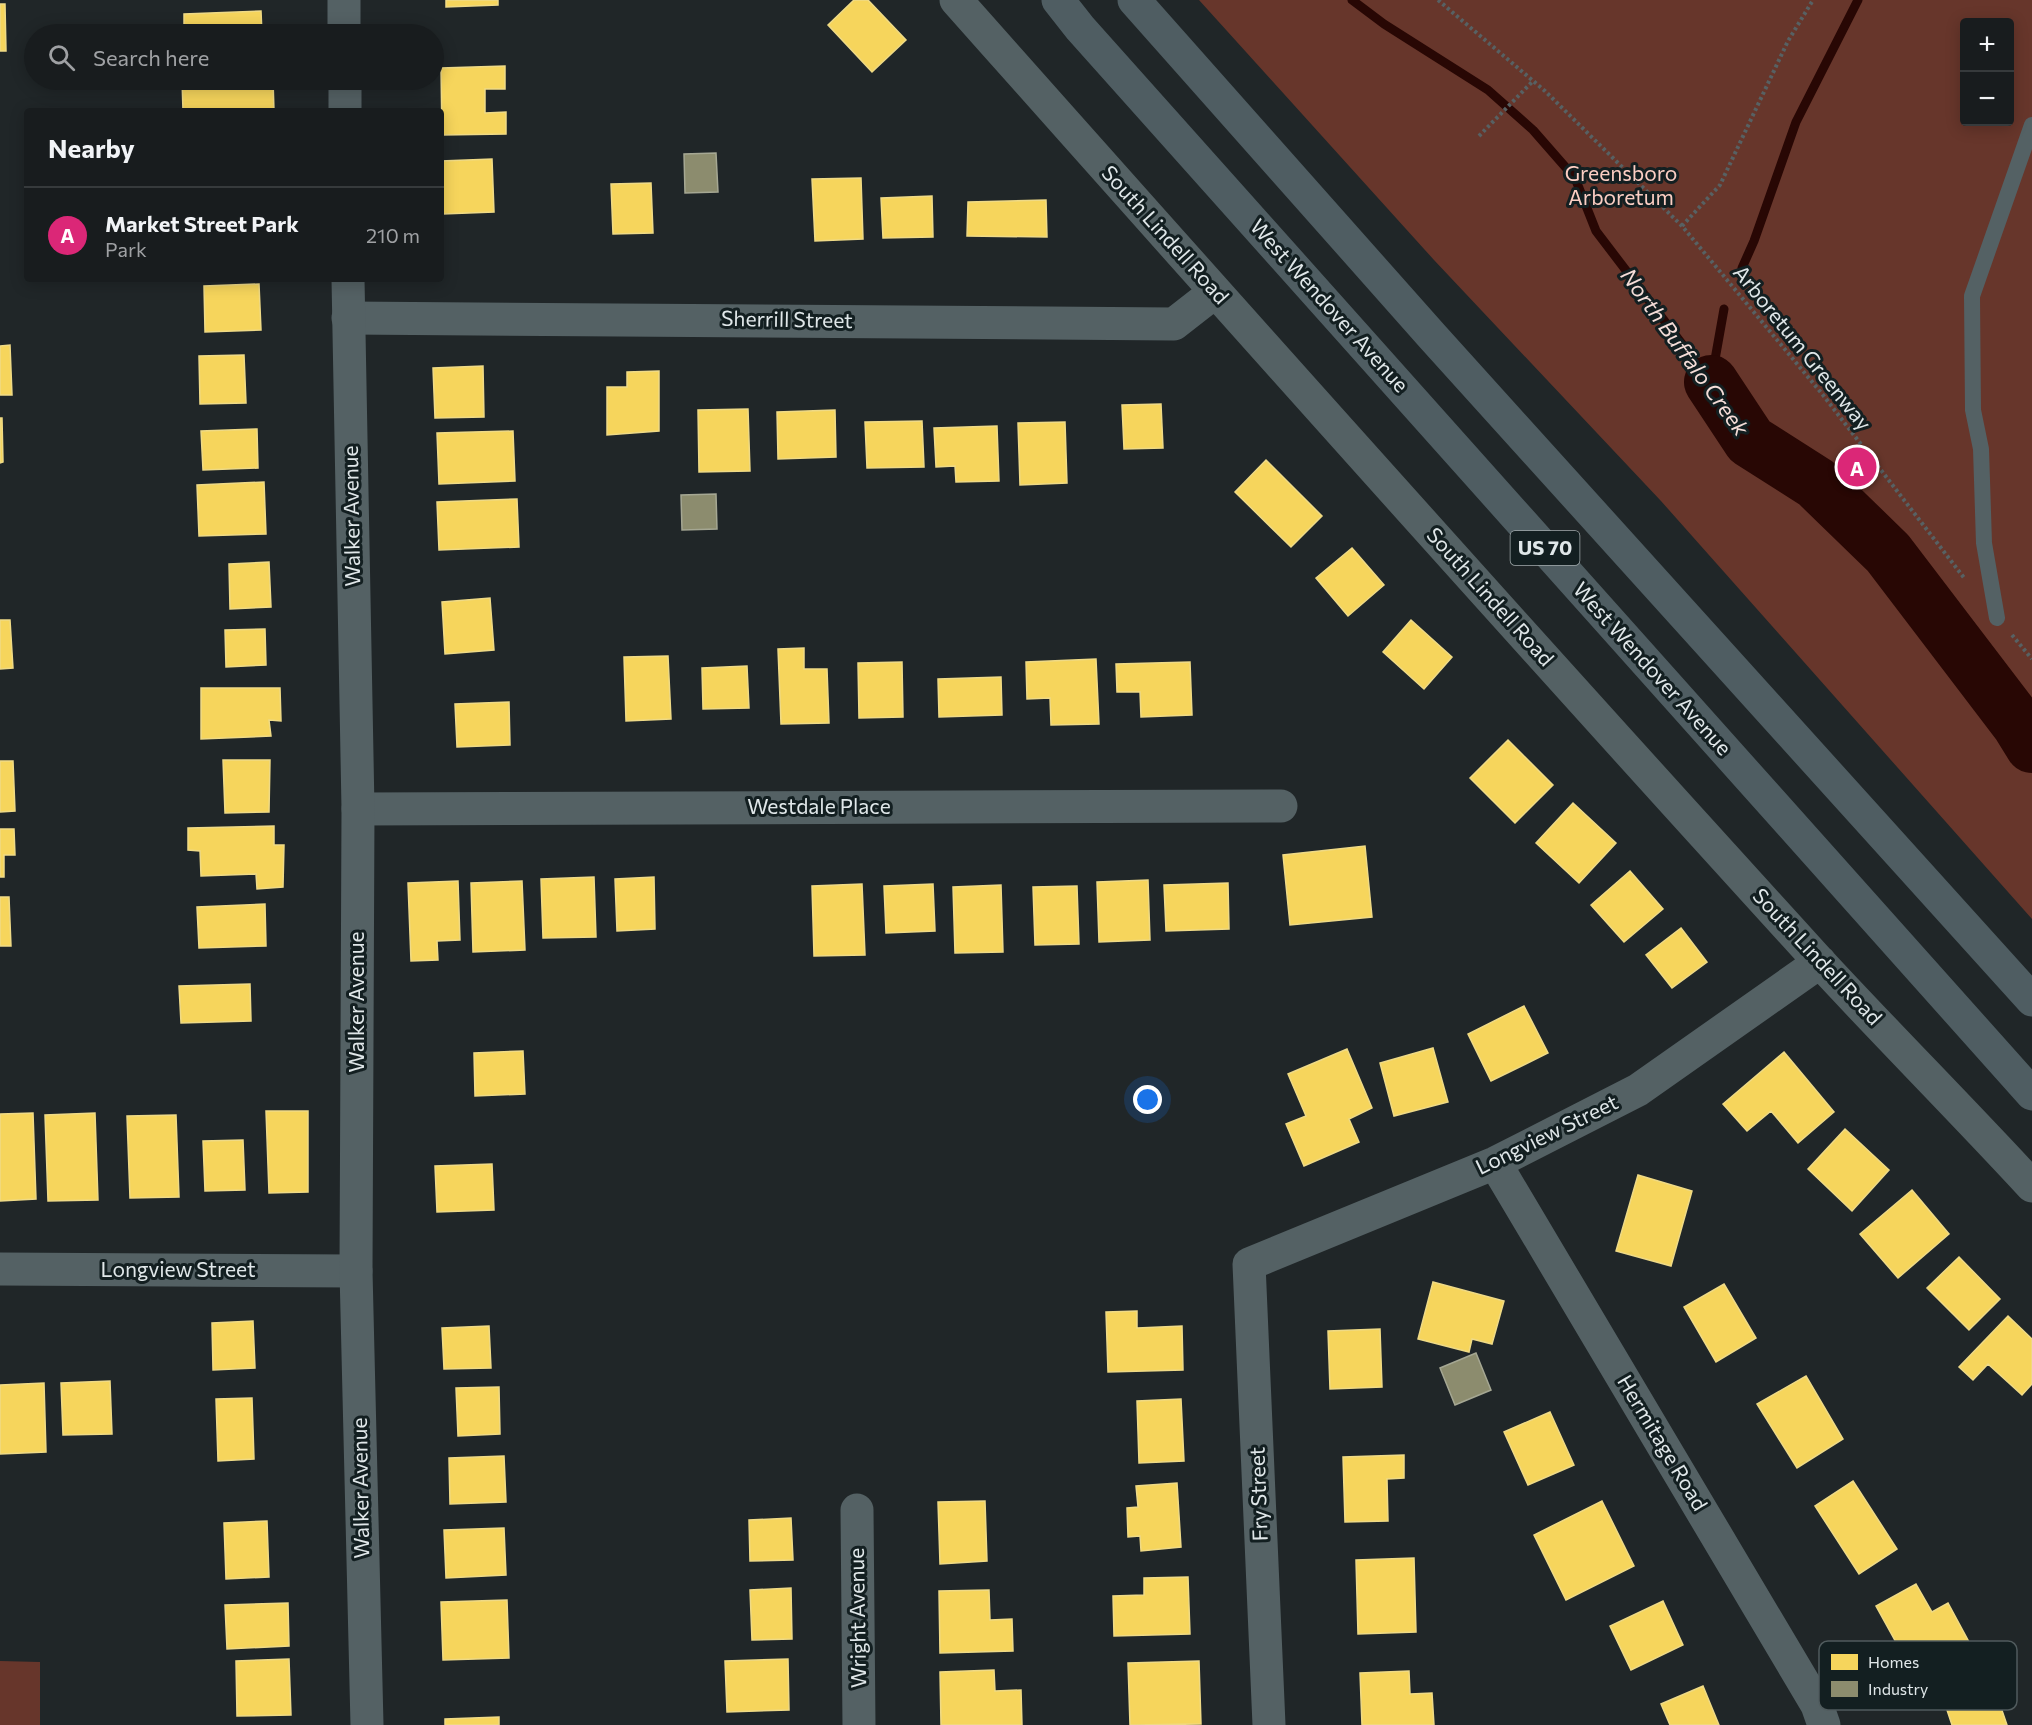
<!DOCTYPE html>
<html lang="en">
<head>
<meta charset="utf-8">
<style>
	:root { --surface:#181c1e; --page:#25292b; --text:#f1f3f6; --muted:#9fa1a4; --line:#363a3c; --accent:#db2777 }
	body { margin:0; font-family:Commissioner,sans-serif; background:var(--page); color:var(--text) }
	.controls { position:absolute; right:18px; top:18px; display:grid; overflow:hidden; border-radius:6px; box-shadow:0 3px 15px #0003 }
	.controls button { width:54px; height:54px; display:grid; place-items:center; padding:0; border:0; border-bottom:2px solid var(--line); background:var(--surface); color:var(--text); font:30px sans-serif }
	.you { position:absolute; left:1148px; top:1100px; width:21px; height:21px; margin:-15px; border:4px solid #fff; border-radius:50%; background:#1a73e8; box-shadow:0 0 0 9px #1a73e833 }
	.badge { display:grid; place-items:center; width:39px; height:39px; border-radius:50%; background:var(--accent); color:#fff; font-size:20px; font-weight:700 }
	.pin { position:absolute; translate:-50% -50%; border:3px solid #fff; box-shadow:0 2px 6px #0006 }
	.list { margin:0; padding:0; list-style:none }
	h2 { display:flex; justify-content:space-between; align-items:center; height:78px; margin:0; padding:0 24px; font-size:26px }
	h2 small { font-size:20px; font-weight:400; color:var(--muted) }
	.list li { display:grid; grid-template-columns:39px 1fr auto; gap:18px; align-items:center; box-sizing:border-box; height:96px; padding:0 24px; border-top:2px solid var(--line) }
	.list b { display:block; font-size:22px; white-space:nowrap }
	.list p { margin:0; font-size:20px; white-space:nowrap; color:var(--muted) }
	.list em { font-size:20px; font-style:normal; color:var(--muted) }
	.icon { flex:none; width:33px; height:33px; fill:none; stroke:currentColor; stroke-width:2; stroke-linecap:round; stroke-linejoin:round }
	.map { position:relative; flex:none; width:2032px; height:1725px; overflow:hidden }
	.search { position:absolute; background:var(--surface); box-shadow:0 3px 15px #0003; left:24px; top:24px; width:420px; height:66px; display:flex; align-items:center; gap:15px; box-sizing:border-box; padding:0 21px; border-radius:33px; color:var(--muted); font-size:22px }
	.panel { position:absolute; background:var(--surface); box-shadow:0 3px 15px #0003; left:24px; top:108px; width:420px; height:174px; border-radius:6px }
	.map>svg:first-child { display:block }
	.green { fill:#67362b; fill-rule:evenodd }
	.homes { fill:#f6d55c; stroke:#efda86; stroke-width:1.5 }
	.industry { fill:#8c8c6e; stroke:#a5a793; stroke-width:1.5 }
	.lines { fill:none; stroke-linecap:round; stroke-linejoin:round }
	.stream { stroke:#280704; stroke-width:9 }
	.river { stroke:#280704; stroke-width:54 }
	.path { stroke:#576163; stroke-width:4; stroke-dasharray:3 3; stroke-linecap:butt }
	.service { stroke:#546164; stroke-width:16 }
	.minor { stroke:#546164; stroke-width:33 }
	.tertiary { stroke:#546164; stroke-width:33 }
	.motorway { stroke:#4f5d62; stroke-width:33 }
	.labels { text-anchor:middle; stroke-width:6; stroke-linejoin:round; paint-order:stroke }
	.shield { fill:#131f21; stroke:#a2abad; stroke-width:1.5 }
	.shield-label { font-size:20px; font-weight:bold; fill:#e0e7e9 }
	.park-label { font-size:21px; fill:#fccec3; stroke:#131f21 }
	.street-label { font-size:21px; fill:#e0e7e9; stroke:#131f21 }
	.water-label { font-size:22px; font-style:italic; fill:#f5ddd8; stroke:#131f21 }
	.key { fill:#131f21; stroke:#505b5d; stroke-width:1.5 }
	.key-label { font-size:16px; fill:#e0e7e9 }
</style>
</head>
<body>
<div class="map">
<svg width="2032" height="1725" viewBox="0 0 2032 1725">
	<rect width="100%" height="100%" fill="#202628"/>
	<!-- green -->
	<path class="green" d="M1199 0H2032V919L1661 501 1434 260ZM1964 22H2010V122H1964Z
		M0 1661 40 1662V1725H0Z"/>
	<!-- homes -->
	<path class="homes" d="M446 0H498V5L446 7Z
		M854 0H868L906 40 872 72 828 25Z
		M0 4H5L6 51H0Z
		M261 11 262 34H184V14Z
		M505 66V89H485V113L506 112V134L442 135 441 68Z
		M182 80H273L274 111H183Z
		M492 159 494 212 443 214 441 161Z
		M861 178 863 239 815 241 812 179Z
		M651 183 653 233 613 234 611 184Z
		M932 196 933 237 883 238 881 198Z
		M1046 200 1047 237 967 236 968 202Z
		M259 284 261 330 205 332 204 286Z
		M10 345 12 395H0V346Z
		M244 355 246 403 200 404 199 356Z
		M483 366 484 417 435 418 433 368Z
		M659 371V431L607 435V387H627V372Z
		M1161 404 1163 448 1124 449 1122 405Z
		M748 409 750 471 699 472 698 410Z
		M835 410 836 457 778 459 777 412Z
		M0 418H2L3 462 0 463Z
		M922 421 924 467 867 468 865 422Z
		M1065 422 1067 483 1020 485 1018 423Z
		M997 426 999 481 956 482 955 466 936 467 934 428Z
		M257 429 258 468 203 470 201 431Z
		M513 431 515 481 439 484 437 433Z
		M1266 460 1322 516 1291 547 1235 492Z
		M264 482 266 534 199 536 197 485Z
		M517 499 519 547 439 550 437 502Z
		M1352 548 1384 585 1348 616 1316 578Z
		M269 562 271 607 230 609 229 564Z
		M490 598 494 650 445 654 442 602Z
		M0 620H10L13 668 0 669Z
		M1411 620 1452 657 1424 689 1383 652Z
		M265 629 266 665 226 667 225 630Z
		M804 648V669H827L829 723 781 724 778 649Z
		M668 656 671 719 626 721 624 657Z
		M1096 659 1099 724 1051 725 1050 698 1027 699 1026 662Z
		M902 662 903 717 859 718 858 663Z
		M1190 662 1192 715 1141 717 1140 692H1117L1116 664Z
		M747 666 749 708 703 709 702 668Z
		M1001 677 1002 715 939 717 938 679Z
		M201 688H280L281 721 269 720 271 736 201 739Z
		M509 702 510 745 457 747 455 704Z
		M1508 740 1553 785 1515 823 1470 778Z
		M223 760H270L269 812 225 813Z
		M0 761H13L15 811 0 812Z
		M1573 803 1616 843 1579 883 1536 843Z
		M274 826V845H284L283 887 257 889 256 874 201 876 200 851 188 850V828Z
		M0 829H14L15 855H4V877H0Z
		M1365 846 1372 917 1290 925 1283 855Z
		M1630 871 1663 909 1624 942 1591 905Z
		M594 877 596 937 543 938 541 879Z
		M654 877 655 929 617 931 615 879Z
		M1148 880 1150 940 1099 942 1097 882Z
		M458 881 460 940 437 941 438 960 411 961 408 883Z
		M522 881 525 950 473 952 471 883Z
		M1228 883 1229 929 1166 931 1164 885Z
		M862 884 865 955 814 956 812 886Z
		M933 884 935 931 886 933 884 886Z
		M1001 885 1003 952 955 953 953 887Z
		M1077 886 1079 944 1035 945 1033 887Z
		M0 897H9L11 946H0Z
		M265 904 266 946 199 948 197 907Z
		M1681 928 1707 962 1672 988 1646 955Z
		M250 984 251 1021 181 1023 179 986Z
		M1524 1006 1548 1053 1491 1081 1468 1034Z
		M1433 1048 1448 1102 1394 1116 1380 1063Z
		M1347 1049 1372 1108 1349 1119 1359 1142 1304 1166 1286 1124 1306 1116 1288 1074Z
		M523 1051 525 1094 475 1096 474 1053Z
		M1784 1052 1834 1112 1798 1143 1771 1111 1747 1131 1723 1104Z
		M266 1111H308V1192L269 1193Z
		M33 1113 36 1199 0 1201V1114Z
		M95 1113 98 1200 48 1201 45 1115Z
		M176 1115 179 1197 130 1198 127 1116Z
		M1845 1129 1889 1170 1852 1211 1808 1169Z
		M243 1140 245 1190 205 1191 203 1141Z
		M492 1164 494 1210 437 1212 435 1166Z
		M1638 1175 1692 1191 1671 1266 1616 1251Z
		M1912 1190 1949 1234 1898 1278 1860 1234Z
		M1959 1257 2000 1299 1969 1330 1927 1288Z
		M1433 1282 1504 1301 1492 1344 1472 1339 1469 1352 1418 1339Z
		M1724 1284 1756 1338 1716 1362 1684 1307Z
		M1137 1311V1328L1182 1326 1183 1370 1108 1372 1106 1312Z
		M2008 1316 2032 1339V1384L2022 1395 1988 1364 1973 1380 1959 1367Z
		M253 1321 255 1368 213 1370 212 1323Z
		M489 1326 491 1368 444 1369 442 1328Z
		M1380 1329 1382 1387 1330 1389 1328 1331Z
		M1806 1376 1843 1439 1797 1468 1757 1404Z
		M110 1381 112 1434 63 1435 61 1383Z
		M44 1383 46 1452 0 1454V1385Z
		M499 1387 500 1434 458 1436 456 1388Z
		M252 1398 254 1459 218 1461 216 1399Z
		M1181 1399 1184 1461 1139 1463 1137 1401Z
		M1550 1412 1574 1465 1528 1485 1504 1432Z
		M1404 1455V1478L1387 1479 1388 1521 1345 1522 1343 1457Z
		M504 1456 506 1502 450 1504 449 1458Z
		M1853 1481 1897 1549 1859 1574 1815 1506Z
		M1177 1483 1181 1547 1141 1551 1140 1536 1128 1537 1127 1508 1138 1507 1136 1486Z
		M985 1501 987 1561 940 1564 938 1502Z
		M1602 1501 1634 1566 1566 1600 1534 1535Z
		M791 1518 793 1560 750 1561 749 1520Z
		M267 1521 269 1577 226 1579 224 1523Z
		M504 1528 506 1575 446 1578 444 1530Z
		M1414 1558 1416 1632 1358 1634 1356 1560Z
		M1188 1577 1190 1634 1114 1636 1113 1596 1144 1595V1578Z
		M1916 1584 1932 1612 1948 1603 1969 1642 1913 1673 1876 1606Z
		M791 1588 792 1639 752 1640 750 1590Z
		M989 1590 990 1620 1012 1619 1013 1651 940 1653 939 1591Z
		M507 1600 509 1658 443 1660 441 1602Z
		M1663 1601 1683 1645 1631 1670 1610 1626Z
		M288 1603 289 1646 227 1649 225 1605Z
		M289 1659 291 1715 237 1716 236 1661Z
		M788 1659 789 1710 727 1712 725 1661Z
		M1199 1661 1201 1724 1130 1725 1128 1663Z
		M994 1670 995 1691 1021 1690 1022 1725H941L940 1672Z
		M1409 1671 1410 1694 1432 1693 1434 1725H1362L1360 1673Z
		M1703 1686 1719 1725H1670L1661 1704Z
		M1995 1690 2007 1725H1952L1946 1707Z
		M499 1717V1725H445V1719Z"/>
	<!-- industry -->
	<path class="industry" d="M716 153 718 192 685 193 684 154Z
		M716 494 717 529 682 530 681 495Z
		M1476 1353 1491 1390 1455 1405 1440 1368Z"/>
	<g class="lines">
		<!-- stream -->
		<path class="stream" d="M1352 0 1384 24 1488 90 1533 130 1575 178 1596 231 1711 382
			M1742 268 1754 241 1796 122 1858 0
			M1711 382 1724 309"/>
		<!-- river -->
		<path class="river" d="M1711 382 1750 441 1816 483 1888 553 2019 725 2032 746"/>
		<!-- path -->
		<path class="path" d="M1438 0 1545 91 1682 226 1823 395 1965 579
			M1479 136 1533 81
			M1682 226 1720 185 1788 41 1813 0
			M2012 635 2032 659"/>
		<!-- service -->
		<path class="service" d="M1997 618 1984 543 1981 449 1973 410 1972 296 2032 125"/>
		<!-- minor -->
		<path class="minor" d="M956 0C1241 321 1527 641 1816 958 1887 1035 1961 1109 2032 1186
			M348 318 1174 324 1215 292
			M358 809 1281 806
			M1495 1163 1817 1705 1824 1725
			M0 1269 356 1271
			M857 1510 859 1725
			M1269 1725 1249 1264 1495 1163 1638 1090 1820 962"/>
		<!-- tertiary -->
		<path class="tertiary" d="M344 0V34
			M345 80V111
			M348 279 358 809 356 1271 367 1725"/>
		<!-- motorway -->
		<path class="motorway" d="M1058 0 1080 28 2032 1094
			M1134 0 1432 336 2032 1000"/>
	</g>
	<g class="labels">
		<!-- shield labels -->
		<rect class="shield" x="1510.5" y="531" width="69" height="34" rx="4.5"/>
		<g class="shield-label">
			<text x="1545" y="555">US 70</text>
		</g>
		<!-- park labels -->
		<g class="park-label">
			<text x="1621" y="181">Greensboro<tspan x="1621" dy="24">Arboretum</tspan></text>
		</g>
		<!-- street labels -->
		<g class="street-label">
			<text transform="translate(1165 235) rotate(48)" y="7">South Lindell Road</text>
			<text transform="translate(1329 306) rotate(48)" y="7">West Wendover Avenue</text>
			<text transform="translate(787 320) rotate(1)" y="7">Sherrill Street</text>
			<text transform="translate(1802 348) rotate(51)" y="7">Arboretum Greenway</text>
			<text transform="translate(352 516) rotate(-91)" y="7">Walker Avenue</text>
			<text transform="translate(1490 597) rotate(48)" y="7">South Lindell Road</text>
			<text transform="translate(1652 669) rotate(48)" y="7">West Wendover Avenue</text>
			<text x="819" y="814">Westdale Place</text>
			<text transform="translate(1817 957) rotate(47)" y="7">South Lindell Road</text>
			<text transform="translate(357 1002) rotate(-90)" y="7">Walker Avenue</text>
			<text transform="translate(1547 1135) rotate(-26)" y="7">Longview Street</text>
			<text x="178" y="1277">Longview Street</text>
			<text transform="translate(1662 1443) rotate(59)" y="7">Hermitage Road</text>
			<text transform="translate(361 1488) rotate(-91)" y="7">Walker Avenue</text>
			<text transform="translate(1259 1494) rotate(-92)" y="7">Fry Street</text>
			<text transform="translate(858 1618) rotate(-91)" y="7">Wright Avenue</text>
		</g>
		<!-- water labels -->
		<g class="water-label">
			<text transform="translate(1685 352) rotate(54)" y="8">North Buffalo Creek</text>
		</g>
	</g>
	<!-- legend -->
	<rect x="1819" y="1641" width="198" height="69" rx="9" class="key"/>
	<rect x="1831" y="1654" width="27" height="16" fill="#f6d55c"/>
	<rect x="1831" y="1681" width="27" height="16" fill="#8c8c6e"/>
	<g class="key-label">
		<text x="1868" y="1668">Homes</text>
		<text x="1868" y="1695">Industry</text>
	</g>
</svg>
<div class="controls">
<button>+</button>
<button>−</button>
</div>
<div class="you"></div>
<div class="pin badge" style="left:1857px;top:467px">A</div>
<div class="search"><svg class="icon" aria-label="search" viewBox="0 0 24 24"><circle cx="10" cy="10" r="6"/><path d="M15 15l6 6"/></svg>Search here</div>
<section class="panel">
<h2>Nearby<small></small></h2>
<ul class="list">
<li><span class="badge">A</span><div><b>Market Street Park</b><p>Park</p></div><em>210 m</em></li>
</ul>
</section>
</div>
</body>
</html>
